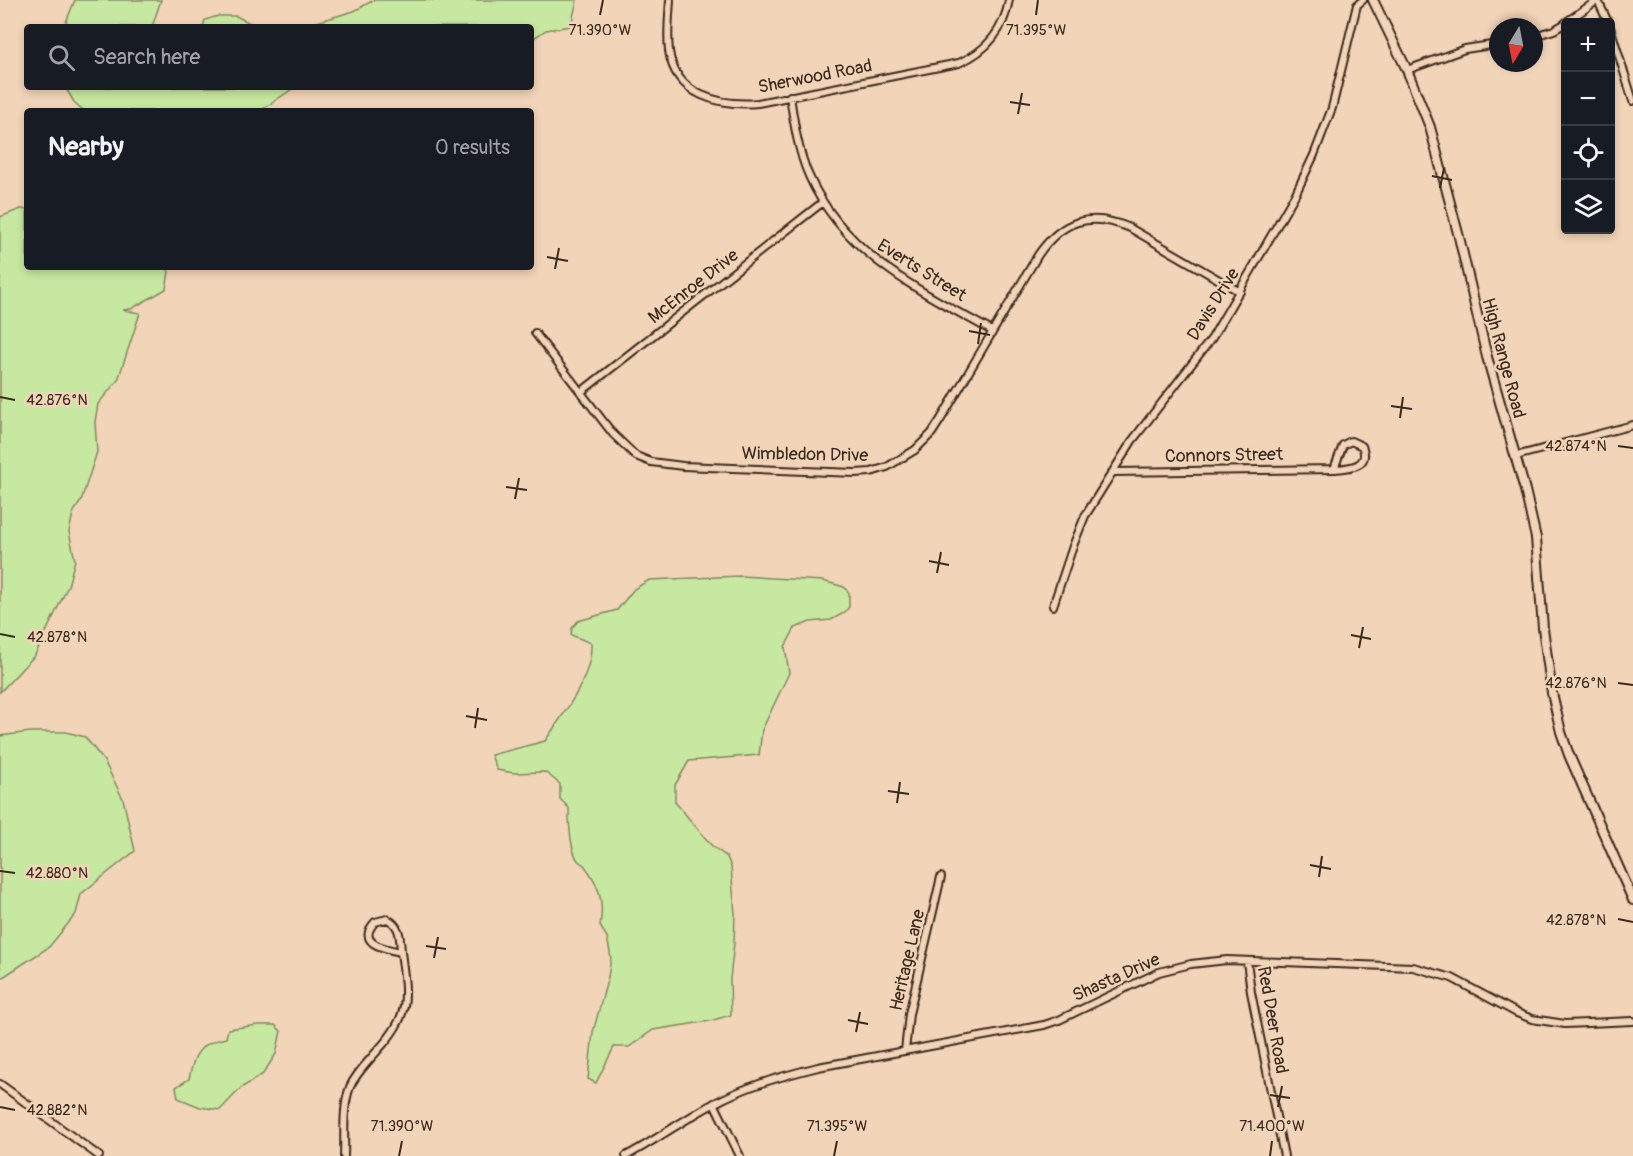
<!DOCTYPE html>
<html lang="en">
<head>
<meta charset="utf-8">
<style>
	:root { --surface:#171b24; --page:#242831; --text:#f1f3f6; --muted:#9ea1a6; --line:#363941 }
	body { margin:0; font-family:Pangolin,sans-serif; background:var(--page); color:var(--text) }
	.controls { position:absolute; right:18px; top:18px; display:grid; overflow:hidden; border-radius:6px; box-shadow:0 3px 9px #0003 }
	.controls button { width:54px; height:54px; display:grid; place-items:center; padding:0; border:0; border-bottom:2px solid var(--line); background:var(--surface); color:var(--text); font:30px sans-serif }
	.compass { position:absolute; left:1489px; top:18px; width:54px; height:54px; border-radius:50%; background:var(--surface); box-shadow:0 3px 9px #0003; rotate:190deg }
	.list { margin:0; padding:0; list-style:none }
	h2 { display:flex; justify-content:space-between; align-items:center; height:78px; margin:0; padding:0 24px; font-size:26px }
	h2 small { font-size:20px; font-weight:400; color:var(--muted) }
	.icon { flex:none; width:33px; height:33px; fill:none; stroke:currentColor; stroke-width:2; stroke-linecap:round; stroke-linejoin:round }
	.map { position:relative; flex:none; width:1633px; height:1156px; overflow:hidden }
	.search { position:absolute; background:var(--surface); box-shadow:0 3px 9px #0003; left:24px; top:24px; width:510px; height:66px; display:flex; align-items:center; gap:15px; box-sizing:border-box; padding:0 21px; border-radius:6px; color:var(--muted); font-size:22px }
	.panel { position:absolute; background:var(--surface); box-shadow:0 3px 9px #0003; left:24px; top:108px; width:510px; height:162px; border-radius:6px }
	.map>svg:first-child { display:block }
	.green { fill:#c7e8a0; stroke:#81895f; stroke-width:1.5 }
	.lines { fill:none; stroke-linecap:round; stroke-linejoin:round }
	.minor-casing { stroke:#3b2a1e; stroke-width:10 }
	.tertiary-casing { stroke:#3b2a1e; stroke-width:12 }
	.minor { stroke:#f2d4b8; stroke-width:6 }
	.tertiary { stroke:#f2d4b8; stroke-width:8 }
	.ticks { fill:none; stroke:#3b2a1e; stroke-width:2 }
	.labels { text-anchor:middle; stroke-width:5; stroke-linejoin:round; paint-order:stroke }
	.street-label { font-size:18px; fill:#3b2a1e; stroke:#f2d4b8 }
	.ticks-label { font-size:15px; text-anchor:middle; fill:#3b2a1e; stroke:#f2d4b8; stroke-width:5; stroke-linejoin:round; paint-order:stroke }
</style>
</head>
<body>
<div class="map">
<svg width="1633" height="1156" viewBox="0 0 1633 1156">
	<rect width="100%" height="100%" fill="#f2d4b8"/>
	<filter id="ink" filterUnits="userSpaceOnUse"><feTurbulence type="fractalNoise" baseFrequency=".0167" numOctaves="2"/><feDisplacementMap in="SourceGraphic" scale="12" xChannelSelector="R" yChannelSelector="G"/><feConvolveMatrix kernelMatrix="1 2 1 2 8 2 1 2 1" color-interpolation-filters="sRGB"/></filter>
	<g filter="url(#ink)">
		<!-- green -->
		<path class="green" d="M75 0H161L152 27H64Z
			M374 0H577L571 26 546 30 531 40V27H307L317 22 354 11Z
			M218 16H236L258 27H203L205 20Z
			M65 87H295L260 111H84L74 102Z
			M21 209 27 210V267H167L169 272 166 289 131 309 123 310 140 313 118 380 98 404 95 422 97 452 81 501 73 513 69 532 75 560 68 586 35 655 0 692V217Z
			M740 576 823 581 844 587 849 593V607L844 613 831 620 810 622 795 628 785 647 789 673 762 730 759 755 689 761 675 785V802L712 846 727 857 731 867 735 914 734 943 730 979 731 1015 710 1021 653 1030 629 1047H614L596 1083 588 1079 593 1032 608 977 611 958 607 937 600 926C604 902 600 885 584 865 582 863 578 862 577 859 570 847 569 821 569 808L560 799V784L545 772 514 773 497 770 491 755 545 741C564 713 593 677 591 643L571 635 572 628 578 621 617 610 634 589 649 580Z
			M31 732H66L85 737 104 761 123 799 135 851 81 894 76 914 49 947 0 979V736Z
			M258 1025H275L281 1031 276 1054 263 1074 241 1088 220 1110 200 1107 178 1098 176 1087 189 1079C194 1053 199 1043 226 1038L228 1029Z"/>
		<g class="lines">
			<!-- minor casing -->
			<g class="minor-casing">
				<path id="minor" d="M670 0C669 17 667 34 669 51 675 96 720 106 758 103L959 63C987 51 1004 30 1009 0
					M1598 1 1608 22
					M1566 22 1598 0
					M1610 27 1633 101
					M1534 36 1554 30 1566 23
					M1407 70 1465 49 1498 44
					M790 96C794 123 798 151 809 176 844 255 921 291 992 331
					M535 333 613 434 636 456 651 462 683 466 855 473 871 472 887 467 915 450 932 433 941 419 1038 255C1062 220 1090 211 1130 228L1240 292
					M581 392 823 202
					M1516 456 1633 425
					M1113 472 1334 469C1349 468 1371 467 1362 446L1351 441 1343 445 1334 469
					M1053 606 1073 546 1085 516 1132 441 1212 338 1296 193 1314 155 1332 108 1357 5 1363 0
					M1247 961 1251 992 1284 1156
					M905 1051 909 1014 941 877
					M0 1084 99 1156
					M714 1103 740 1156
					M344 1156C345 1134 342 1108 350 1087 356 1073 368 1062 378 1050 411 1015 407 998 401 952 400 939 401 925 387 919L375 922C355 944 386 949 401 952
					M626 1156C656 1140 683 1120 713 1104 746 1086 782 1076 818 1067L1044 1025 1059 1020 1159 972 1191 964 1227 960 1413 967 1452 978 1517 1013 1532 1019 1565 1024 1633 1021"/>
			</g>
			<!-- tertiary casing -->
			<g class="tertiary-casing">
				<path id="tertiary" d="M1373 0 1407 70 1430 127 1459 237 1487 357 1525 490 1536 538 1543 628 1552 693 1561 732 1569 755 1633 900"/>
			</g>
			<!-- minor -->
			<use href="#minor" class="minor"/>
			<!-- tertiary -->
			<use href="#tertiary" class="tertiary"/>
		</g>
	</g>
	<!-- ticks -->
	<path class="ticks" d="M600 15 603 0M1036 15 1038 0M1010 102 1030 105M1018 114 1022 93M1432 176 1452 180M1440 188 1444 168M547 257 568 261M555 269 559 248M969 331 990 335M978 344 981 323M0 397 15 400M1391 406 1412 409M1400 418 1403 397M1618 446 1633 448M506 487 527 490M515 499 519 478M929 561 949 565M937 573 941 552M0 634 15 637M1351 635 1371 639M1359 648 1363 627M1618 683 1633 685M466 716 487 720M475 728 478 708M888 791 909 794M897 803 900 782M1310 865 1331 869M0 871 15 873M1319 877 1322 856M1618 919 1633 922M426 946 446 949M434 958 438 937M848 1020 868 1024M856 1032 860 1012M1270 1095 1290 1098M0 1107 15 1110M1278 1107 1282 1086M399 1156 402 1141M834 1156 837 1141M1270 1156 1272 1141"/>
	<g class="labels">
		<!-- street labels -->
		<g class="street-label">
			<text transform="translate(815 76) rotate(-11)" y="6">Sherwood Road</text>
			<text transform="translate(922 270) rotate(32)" y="6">Everts Street</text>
			<text transform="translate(693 286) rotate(-38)" y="6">McEnroe Drive</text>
			<text transform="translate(1213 304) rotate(-58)" y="6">Davis Drive</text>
			<text transform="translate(1504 358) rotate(75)" y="6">High Range Road</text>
			<text transform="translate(805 454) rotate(1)" y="6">Wimbledon Drive</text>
			<text transform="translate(1224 455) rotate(-1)" y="6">Connors Street</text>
			<text transform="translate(907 960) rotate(-77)" y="6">Heritage Lane</text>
			<text transform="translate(1116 977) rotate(-24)" y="6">Shasta Drive</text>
			<text transform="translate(1273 1020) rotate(80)" y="6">Red Deer Road</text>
		</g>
	</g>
	<g class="ticks-label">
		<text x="600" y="35">71.390°W</text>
		<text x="1036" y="35">71.395°W</text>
		<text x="57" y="405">42.876°N</text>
		<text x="1576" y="451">42.874°N</text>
		<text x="57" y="642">42.878°N</text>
		<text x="1576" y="688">42.876°N</text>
		<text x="57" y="878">42.880°N</text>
		<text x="1576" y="925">42.878°N</text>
		<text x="57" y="1115">42.882°N</text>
		<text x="402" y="1131">71.390°W</text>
		<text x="837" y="1131">71.395°W</text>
		<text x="1272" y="1131">71.400°W</text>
	</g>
</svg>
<div class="controls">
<button>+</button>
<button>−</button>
<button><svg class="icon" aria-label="locate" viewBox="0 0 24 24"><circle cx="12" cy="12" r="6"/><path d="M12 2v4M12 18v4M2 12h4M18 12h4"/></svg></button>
<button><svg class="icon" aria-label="layers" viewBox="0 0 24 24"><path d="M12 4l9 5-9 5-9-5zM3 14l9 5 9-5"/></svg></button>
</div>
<svg class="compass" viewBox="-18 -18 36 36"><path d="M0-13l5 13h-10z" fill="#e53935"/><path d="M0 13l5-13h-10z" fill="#9ea1a6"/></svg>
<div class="search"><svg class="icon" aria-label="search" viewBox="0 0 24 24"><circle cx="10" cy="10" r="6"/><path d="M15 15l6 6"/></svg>Search here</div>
<section class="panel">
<h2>Nearby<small>0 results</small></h2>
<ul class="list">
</ul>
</section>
</div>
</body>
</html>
